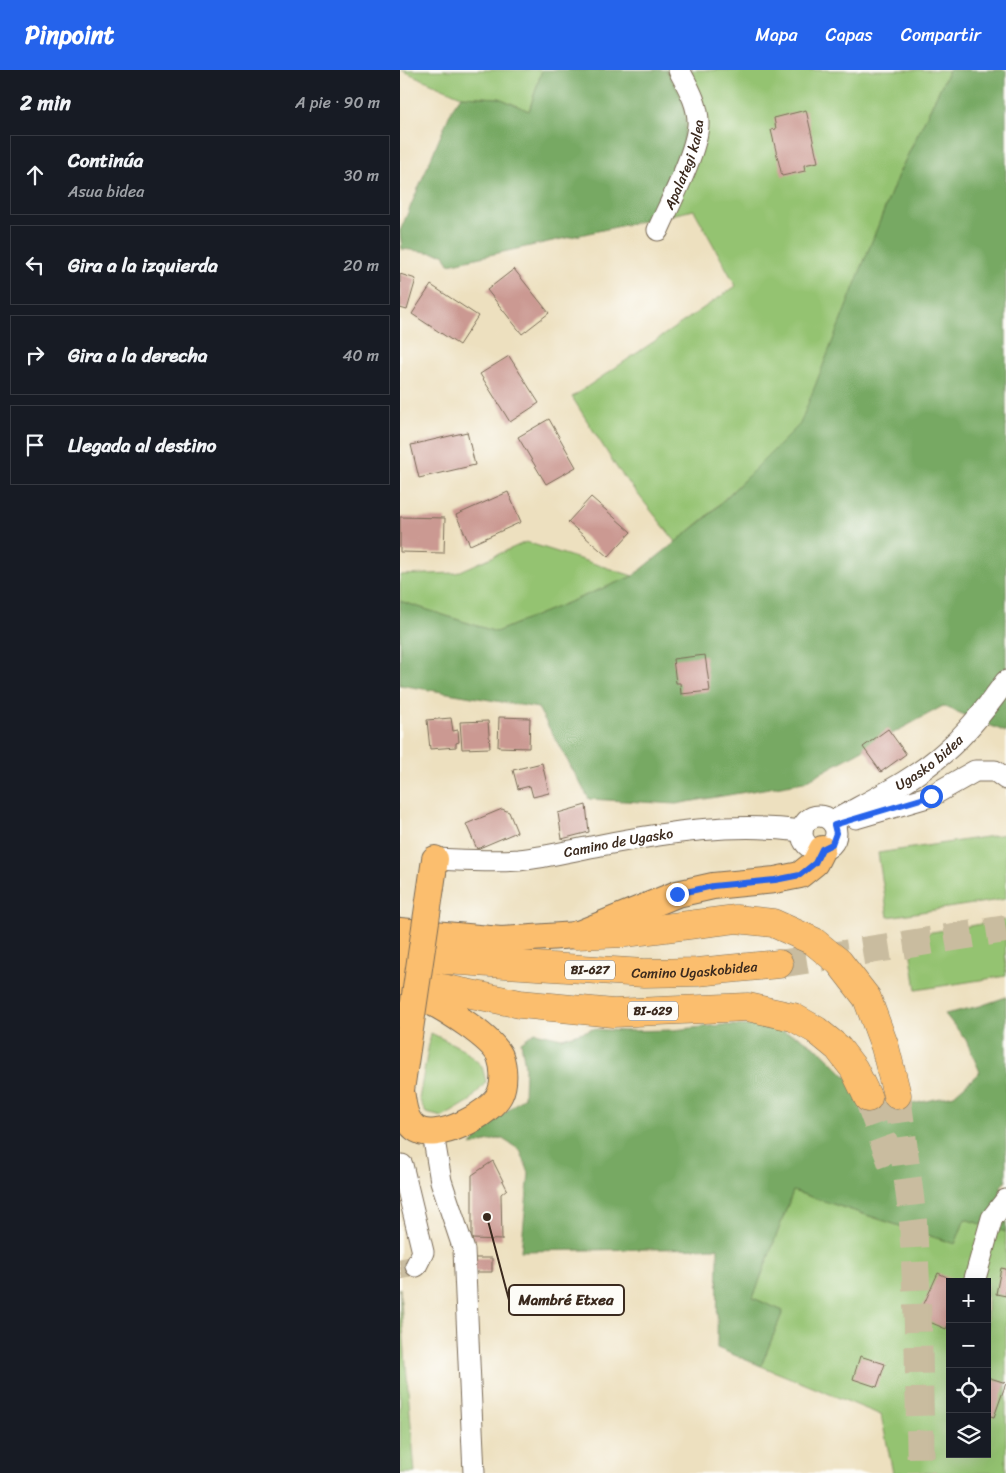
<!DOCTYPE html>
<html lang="es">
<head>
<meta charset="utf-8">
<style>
	:root { --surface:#171b24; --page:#242831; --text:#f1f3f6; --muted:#9ea1a6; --line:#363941; --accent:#2563eb }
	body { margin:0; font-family:Sriracha,sans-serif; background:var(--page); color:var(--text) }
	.controls { position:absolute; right:15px; bottom:15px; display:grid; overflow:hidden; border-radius:0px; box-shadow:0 5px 20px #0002 }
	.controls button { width:45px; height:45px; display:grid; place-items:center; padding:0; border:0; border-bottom:1px solid var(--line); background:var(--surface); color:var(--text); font:25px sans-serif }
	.stop { position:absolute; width:15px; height:15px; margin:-11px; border:4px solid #2563eb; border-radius:50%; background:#fff }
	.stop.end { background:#2563eb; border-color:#fff; box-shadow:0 1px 5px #0008 }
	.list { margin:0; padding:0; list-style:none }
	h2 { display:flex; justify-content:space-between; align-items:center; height:65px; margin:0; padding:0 20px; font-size:21px }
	h2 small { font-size:16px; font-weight:400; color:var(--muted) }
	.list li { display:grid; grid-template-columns:32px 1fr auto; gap:15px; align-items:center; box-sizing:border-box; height:80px; margin:0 10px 10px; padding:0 10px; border:1px solid var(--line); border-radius:0px }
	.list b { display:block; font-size:19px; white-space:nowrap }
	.list p { margin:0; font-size:16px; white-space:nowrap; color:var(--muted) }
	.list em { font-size:16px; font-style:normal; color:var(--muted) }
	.icon { flex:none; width:28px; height:28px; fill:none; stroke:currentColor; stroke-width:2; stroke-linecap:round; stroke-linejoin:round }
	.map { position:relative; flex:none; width:606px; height:1403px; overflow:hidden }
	header { display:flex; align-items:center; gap:30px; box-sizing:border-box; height:70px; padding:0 25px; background:var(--accent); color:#fff }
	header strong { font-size:24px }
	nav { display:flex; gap:28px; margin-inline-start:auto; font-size:18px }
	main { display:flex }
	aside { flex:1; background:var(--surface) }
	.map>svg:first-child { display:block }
	.green { fill:#94c371; stroke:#687648; fill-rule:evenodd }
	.forest { fill:#77a963; stroke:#596a40 }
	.building { fill:#cb9992 }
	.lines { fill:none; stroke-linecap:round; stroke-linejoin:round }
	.minor-tunnel { stroke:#c9bc9f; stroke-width:21; stroke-dasharray:21 11; stroke-linecap:butt }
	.highway-tunnel { stroke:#c9bc9f; stroke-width:28; stroke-dasharray:28 14; stroke-linecap:butt }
	.minor-casing { stroke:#796a56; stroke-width:23 }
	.major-casing { stroke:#796a56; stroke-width:28 }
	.highway-casing { stroke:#796a56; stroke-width:29 }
	.minor { stroke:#fff; stroke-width:21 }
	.major { stroke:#fbbe6e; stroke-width:26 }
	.highway { stroke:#fbbe6e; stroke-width:28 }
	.major-bridge-casing { stroke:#796a56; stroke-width:28; stroke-linecap:butt }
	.major-bridge { stroke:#fbbe6e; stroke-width:26 }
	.route { stroke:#2563eb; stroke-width:6 }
	.labels { text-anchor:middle; stroke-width:5; stroke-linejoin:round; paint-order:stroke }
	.shield { fill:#fdfcf7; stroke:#75695f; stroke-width:1 }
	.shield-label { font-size:12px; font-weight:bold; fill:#3b2a1e }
	.street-label { font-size:14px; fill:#3b2a1e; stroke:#fdfcf7 }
	.leader { fill:none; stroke:#3b2a1e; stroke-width:2 }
	.callout-dot { fill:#3b2a1e; stroke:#fdfcf7; stroke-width:2 }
	.callout { fill:#fdfcf7; stroke:#3b2a1e; stroke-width:2 }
	.callout-label { font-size:15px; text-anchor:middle; font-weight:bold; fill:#3b2a1e }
</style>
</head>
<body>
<header>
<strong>Pinpoint</strong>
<nav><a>Mapa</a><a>Capas</a><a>Compartir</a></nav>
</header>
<main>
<aside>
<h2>2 min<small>A pie · 90 m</small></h2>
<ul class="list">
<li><svg class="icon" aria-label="ahead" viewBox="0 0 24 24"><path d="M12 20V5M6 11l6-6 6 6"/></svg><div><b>Continúa</b><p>Asua bidea</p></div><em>30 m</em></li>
<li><svg class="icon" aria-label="left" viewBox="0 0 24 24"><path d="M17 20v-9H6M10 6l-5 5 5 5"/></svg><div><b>Gira a la izquierda</b></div><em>20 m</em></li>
<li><svg class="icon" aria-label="right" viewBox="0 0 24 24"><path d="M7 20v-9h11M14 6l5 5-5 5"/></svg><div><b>Gira a la derecha</b></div><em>40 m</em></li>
<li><svg class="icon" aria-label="arrive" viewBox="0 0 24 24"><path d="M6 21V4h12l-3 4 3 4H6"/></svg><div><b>Llegada al destino</b></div></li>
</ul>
</aside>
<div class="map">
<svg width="606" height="1403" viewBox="0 0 606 1403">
	<rect width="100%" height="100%" fill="#fdfcf7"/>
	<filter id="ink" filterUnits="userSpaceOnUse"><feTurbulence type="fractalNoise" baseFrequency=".02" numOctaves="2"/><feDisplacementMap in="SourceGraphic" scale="10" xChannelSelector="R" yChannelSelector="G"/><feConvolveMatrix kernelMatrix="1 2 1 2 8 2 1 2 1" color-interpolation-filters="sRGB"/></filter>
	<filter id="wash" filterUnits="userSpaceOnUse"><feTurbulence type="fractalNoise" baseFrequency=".0096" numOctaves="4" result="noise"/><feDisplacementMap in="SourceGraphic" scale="20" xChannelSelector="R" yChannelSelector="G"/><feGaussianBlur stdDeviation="1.12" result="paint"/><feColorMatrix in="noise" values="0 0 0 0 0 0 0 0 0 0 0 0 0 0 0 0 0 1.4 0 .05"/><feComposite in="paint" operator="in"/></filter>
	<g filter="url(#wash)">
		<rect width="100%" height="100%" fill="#ede0bf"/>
		<!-- green -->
		<path class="green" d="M1 0H142L129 41 99 28 61 26Z
			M266 0H549L498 105 401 354 306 447 276 472 217 398 172 327 336 216 294 140 252 149 282 30Z
			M126 472 233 506 96 562 0 531V505L56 503Z
			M606 764V829L488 847 478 783Z
			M605 850 606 906 516 920 508 866Z
			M31 963 63 979 82 996 86 1012 70 1031 43 1047 26 1043 19 1029Z
			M393 1121 555 1174 565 1149 606 1162V1403H493L481 1345 361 1296 383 1241 353 1228ZM550 1212H587V1384H550Z
			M0 1218V1221L15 1403H0Z"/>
		<!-- forest -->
		<path class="forest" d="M142 0H266C271 10 279 21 282 31 294 72 268 113 252 149L49 194 44 184 2 179 0 161 52 39 61 26 99 28 129 41Z
			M549 0H606V662L543 636 404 712 276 734 189 729 138 638 0 615V531L96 562 233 506 307 447 400 354 498 105Z
			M606 927V1111L600 1117 606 1118V1162L565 1149 555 1174 393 1121 353 1228 383 1241 361 1296 317 1278 318 1178 121 1181 129 1103 120 1080 101 1068 71 1076 81 1062 124 1027 125 997 121 972 135 962 162 968 193 959 223 961 273 960 321 955 365 956 398 966 421 981 467 1027 474 1042 554 1025 580 1002 566 970 545 944 580 936Z"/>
		<g id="blocks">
			<!-- building -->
			<path class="building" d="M406 40 418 92 404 95 405 101 382 106 371 60 376 59 374 48Z
				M114 199 149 243 122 264 87 220Z
				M0 204 16 209 7 240 0 238Z
				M31 215 78 246 59 275 12 244Z
				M109 286 139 333 110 352 80 304Z
				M149 349 176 397 146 414 118 367Z
				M67 362 75 395 19 408 11 375Z
				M108 422 121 452 70 475 56 445Z
				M191 427 231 462 208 487 168 452Z
				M0 447 45 448 44 483 0 482Z
				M305 585 310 621 281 624 280 613H276L273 589Z
				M99 647 130 648 129 678 98 677Z
				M51 648 53 661 58 660 59 672 56 673V677L30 679 27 650Z
				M88 651 90 678 62 679 60 652Z
				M488 659 506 684 481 702 463 677Z
				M142 693 149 723 133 727 130 716 118 719 113 700Z
				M186 735 189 762 162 769 158 743Z
				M102 739 109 742 117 762 77 779 66 754Z
				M93 1091 107 1119 101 1124 102 1170 72 1169V1105Z
				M72 1188H92V1202H72Z
				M601 1198 606 1199V1226L596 1224Z
				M538 1203 558 1212H550V1251L546 1259 518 1247Z
				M460 1286 485 1294 477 1317 453 1309Z
				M587 1307 606 1313 594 1347 587 1345Z"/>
		</g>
	</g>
	<g filter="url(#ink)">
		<use href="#blocks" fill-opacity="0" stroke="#796a56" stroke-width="1"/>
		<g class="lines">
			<!-- minor-tunnel -->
			<path class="minor-tunnel" d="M0 1199 16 1196"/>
			<!-- highway-tunnel -->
			<path class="highway-tunnel" d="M379 894 606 859
				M497 1025 513 1151 518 1255 521 1403
				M468 1028 495 1102"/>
			<!-- minor casing -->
			<g class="minor-casing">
				<g id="minor">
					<path id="s1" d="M258 160C270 133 296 83 298 55 299 35 288 17 279 0"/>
					<circle cx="419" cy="763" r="17"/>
					<path d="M456 748 531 726 575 701H595L606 709"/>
					<path id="s2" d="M432 752C471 730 513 711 546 681 569 661 588 636 606 611"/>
					<path id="s3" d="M35 789C63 790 91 792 119 790 146 787 174 780 201 775 268 762 334 752 402 761"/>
					<path d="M33 1064 41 1111 64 1180 74 1403"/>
					<path d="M2 1095 23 1182 16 1196"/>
					<path d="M574 1212 592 1148 606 1130"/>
				</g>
			</g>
			<!-- major casing -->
			<g class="major-casing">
				<path id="major" d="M31 817 35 789
					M0 861 101 870 176 865 277 824 313 816 375 810 400 805 415 793 422 779
					M0 920C9 924 20 926 29 931 46 939 92 968 100 986 104 997 105 1013 100 1024 91 1044 35 1074 15 1058 4 1049 3 1034 1 1020"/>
			</g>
			<!-- highway casing -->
			<g class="highway-casing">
				<g id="highway">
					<path d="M176 865 225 863 336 849 373 853 413 871 439 892 467 928 485 977 497 1025"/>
					<path id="s4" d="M0 887 244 903 297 902 379 894"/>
					<path d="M0 912 42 918 120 934 213 943 348 937 393 947 416 960 438 978 454 999 468 1028"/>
				</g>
			</g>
			<!-- minor -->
			<use href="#minor" class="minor"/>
			<!-- major -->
			<use href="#major" class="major"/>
			<!-- highway -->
			<use href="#highway" class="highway"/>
			<!-- major-bridge casing -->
			<g class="major-bridge-casing">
				<path id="major-bridge" d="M1 1020 31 817"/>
			</g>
			<!-- major-bridge -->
			<use href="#major-bridge" class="major-bridge"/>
		</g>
	</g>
	<g class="lines" filter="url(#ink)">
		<!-- route -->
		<path class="route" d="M277 824 313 816 375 810 400 805 415 793 422 779 432 774 436 763 434 755 531 726"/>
	</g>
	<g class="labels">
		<!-- shield labels -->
		<g class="shield">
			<rect x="165" y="890.5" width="50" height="19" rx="4"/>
			<rect x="228" y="931.5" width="50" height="19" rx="4"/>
		</g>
		<g class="shield-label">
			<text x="190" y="904">BI-627</text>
			<text x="253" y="945">BI-629</text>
		</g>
		<!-- street labels -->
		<g class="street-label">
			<text dy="5" stroke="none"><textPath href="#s1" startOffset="71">Apalategi kalea</textPath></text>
			<text dy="5" stroke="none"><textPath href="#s2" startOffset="114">Ugasko bidea</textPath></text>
			<text dy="5" stroke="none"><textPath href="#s3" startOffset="185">Camino de Ugasko</textPath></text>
			<text dy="5" stroke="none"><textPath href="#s4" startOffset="295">Camino Ugaskobidea</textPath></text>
		</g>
	</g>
	<!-- callouts -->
	<path class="leader" d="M87 1147L109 1230"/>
	<circle class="callout-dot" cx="87" cy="1147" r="5"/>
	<rect class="callout" x="109" y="1215" width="115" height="30" rx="5"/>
	<g class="callout-label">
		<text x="166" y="1235">Mambré Etxea</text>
	</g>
</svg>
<div class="controls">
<button>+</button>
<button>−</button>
<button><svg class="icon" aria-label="locate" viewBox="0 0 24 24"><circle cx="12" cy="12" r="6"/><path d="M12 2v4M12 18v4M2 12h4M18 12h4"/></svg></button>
<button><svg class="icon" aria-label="layers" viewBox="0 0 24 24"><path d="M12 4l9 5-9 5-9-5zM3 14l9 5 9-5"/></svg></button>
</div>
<div class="stop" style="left:531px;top:726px"></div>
<div class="stop end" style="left:277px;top:824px"></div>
</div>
</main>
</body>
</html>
